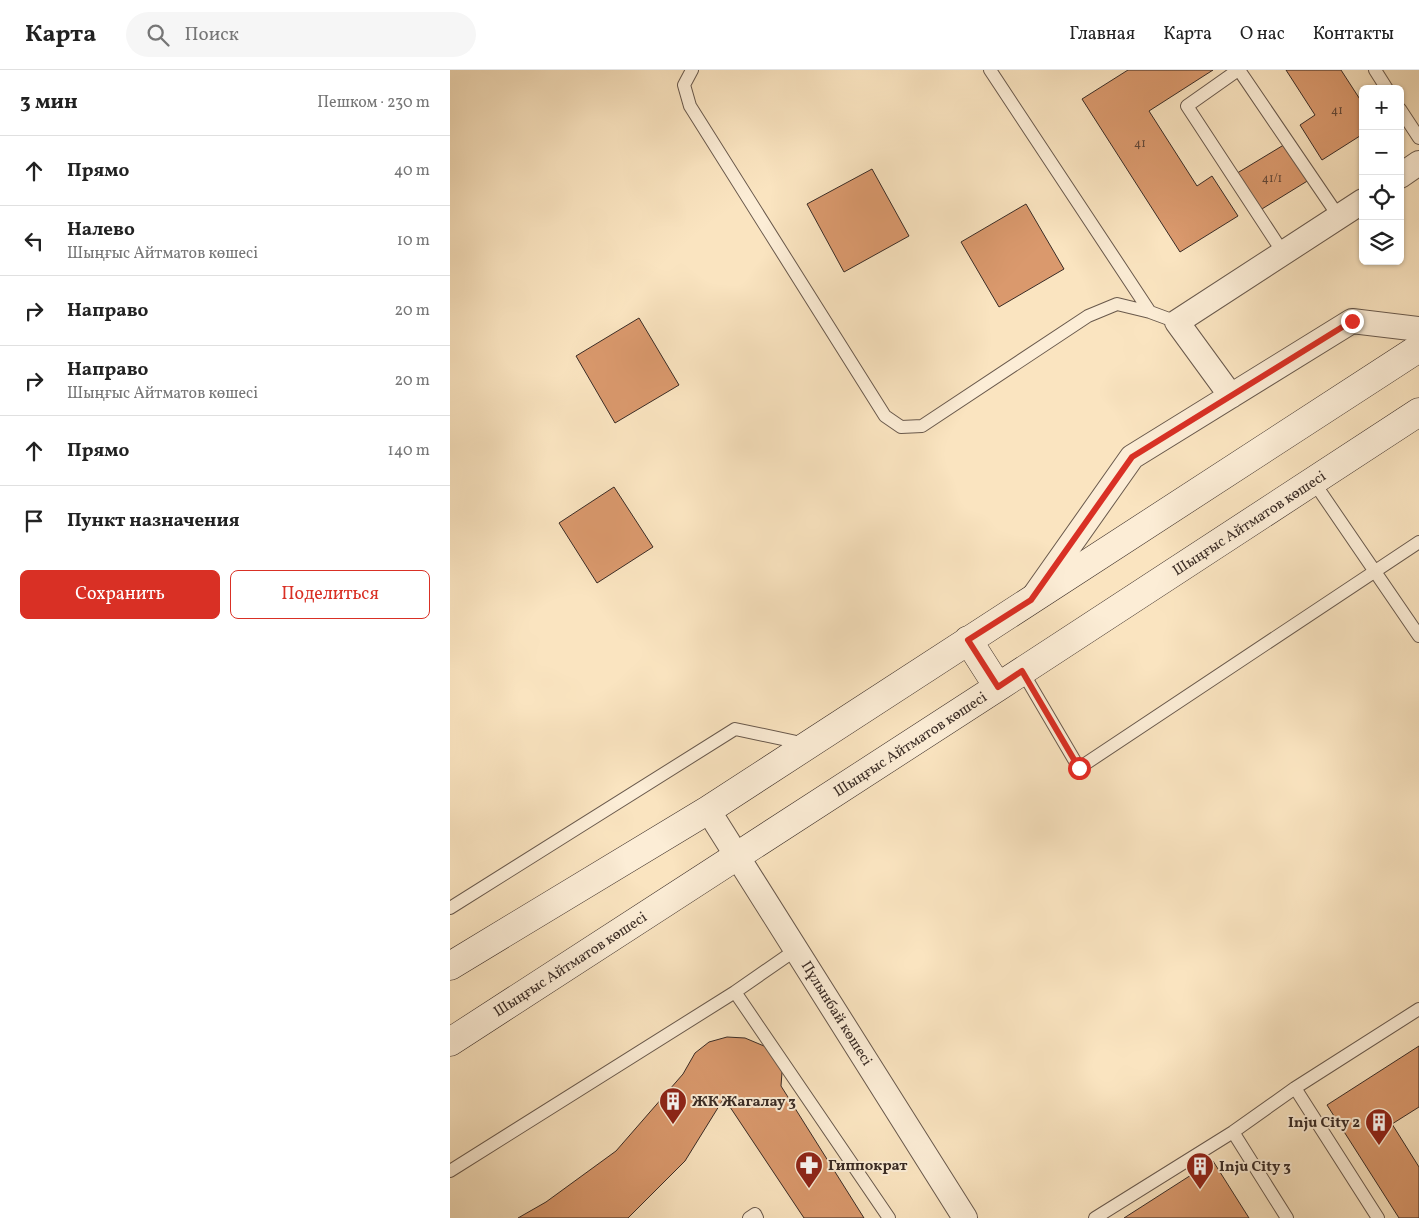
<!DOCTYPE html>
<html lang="ru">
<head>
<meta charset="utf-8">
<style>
	:root { --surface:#fff; --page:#f6f6f6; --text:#222; --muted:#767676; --line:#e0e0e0; --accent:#d93025 }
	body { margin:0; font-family:Vollkorn,serif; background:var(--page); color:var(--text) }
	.controls { position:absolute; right:15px; top:15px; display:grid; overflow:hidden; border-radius:8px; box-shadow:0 1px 4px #0004 }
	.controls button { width:45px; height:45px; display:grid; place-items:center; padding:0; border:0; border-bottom:1px solid var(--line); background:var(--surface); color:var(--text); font:25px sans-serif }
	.stop { position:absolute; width:15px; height:15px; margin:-11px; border:4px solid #d93025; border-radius:50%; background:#fff }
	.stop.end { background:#d93025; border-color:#fff; box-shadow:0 1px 5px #0008 }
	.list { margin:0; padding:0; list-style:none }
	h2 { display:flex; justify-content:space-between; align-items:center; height:65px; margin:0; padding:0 20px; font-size:21px }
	h2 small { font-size:16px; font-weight:400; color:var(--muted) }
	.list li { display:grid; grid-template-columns:32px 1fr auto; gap:15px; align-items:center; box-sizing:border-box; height:70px; padding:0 20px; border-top:1px solid var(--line) }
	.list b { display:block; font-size:19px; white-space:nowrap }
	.list p { margin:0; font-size:16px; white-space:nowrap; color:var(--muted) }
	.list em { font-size:16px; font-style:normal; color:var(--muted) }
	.actions { display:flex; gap:10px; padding:15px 20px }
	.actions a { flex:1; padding:11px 0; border:1px solid var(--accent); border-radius:8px; text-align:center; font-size:18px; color:var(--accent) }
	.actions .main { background:var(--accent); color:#fff }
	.icon { flex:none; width:28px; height:28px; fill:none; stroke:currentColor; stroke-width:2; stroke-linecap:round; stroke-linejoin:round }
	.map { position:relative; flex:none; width:969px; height:1148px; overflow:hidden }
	header { display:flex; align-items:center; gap:30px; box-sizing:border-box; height:70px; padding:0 25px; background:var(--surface); border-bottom:1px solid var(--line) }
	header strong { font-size:24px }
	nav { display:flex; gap:28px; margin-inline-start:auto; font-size:18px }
	.search { width:350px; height:45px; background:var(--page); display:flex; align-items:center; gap:12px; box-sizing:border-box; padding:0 18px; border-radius:28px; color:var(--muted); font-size:19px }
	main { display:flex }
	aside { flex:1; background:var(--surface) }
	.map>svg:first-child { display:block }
	.building { fill:#da996d; stroke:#392b25 }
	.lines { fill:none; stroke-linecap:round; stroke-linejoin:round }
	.service-casing { stroke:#69594c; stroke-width:14 }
	.minor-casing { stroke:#69594c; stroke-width:26 }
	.secondary-casing { stroke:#392b25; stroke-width:29 }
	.service { stroke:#fcedd6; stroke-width:12 }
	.minor { stroke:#fcedd6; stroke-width:24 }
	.secondary { stroke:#fcedd6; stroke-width:28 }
	.route { stroke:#d93025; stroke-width:6 }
	.labels { text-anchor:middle; stroke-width:4; stroke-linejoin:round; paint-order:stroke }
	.number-label { font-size:12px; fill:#614637 }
	.street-label { font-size:15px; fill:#392b25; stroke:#fcedd6 }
	.poi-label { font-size:15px; font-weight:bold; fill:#392b25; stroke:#fcedd6; text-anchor:start }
</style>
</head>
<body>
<header>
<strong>Карта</strong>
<div class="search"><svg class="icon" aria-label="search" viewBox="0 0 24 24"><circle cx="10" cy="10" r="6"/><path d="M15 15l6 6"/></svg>Поиск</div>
<nav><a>Главная</a><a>Карта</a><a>О нас</a><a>Контакты</a></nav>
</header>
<main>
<aside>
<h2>3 мин<small>Пешком · 230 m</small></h2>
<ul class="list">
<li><svg class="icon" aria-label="ahead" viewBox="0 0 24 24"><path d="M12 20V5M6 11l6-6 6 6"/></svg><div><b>Прямо</b></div><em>40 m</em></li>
<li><svg class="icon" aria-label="left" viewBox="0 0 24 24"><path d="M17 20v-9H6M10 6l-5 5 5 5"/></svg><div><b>Налево</b><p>Шыңғыс Айтматов көшесі</p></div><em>10 m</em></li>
<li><svg class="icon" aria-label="right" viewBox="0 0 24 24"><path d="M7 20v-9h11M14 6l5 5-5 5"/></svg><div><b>Направо</b></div><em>20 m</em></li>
<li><svg class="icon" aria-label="right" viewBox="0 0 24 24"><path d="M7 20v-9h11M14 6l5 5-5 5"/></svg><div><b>Направо</b><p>Шыңғыс Айтматов көшесі</p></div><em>20 m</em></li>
<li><svg class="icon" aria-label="ahead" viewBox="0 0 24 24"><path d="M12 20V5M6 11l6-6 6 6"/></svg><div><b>Прямо</b></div><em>140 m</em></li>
<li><svg class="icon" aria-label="arrive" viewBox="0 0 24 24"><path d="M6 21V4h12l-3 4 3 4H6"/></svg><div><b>Пункт назначения</b></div></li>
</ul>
<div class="actions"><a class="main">Сохранить</a><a>Поделиться</a></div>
</aside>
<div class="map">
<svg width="969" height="1148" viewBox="0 0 969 1148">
	<rect width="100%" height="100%" fill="#fae4c0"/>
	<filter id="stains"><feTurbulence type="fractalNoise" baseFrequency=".004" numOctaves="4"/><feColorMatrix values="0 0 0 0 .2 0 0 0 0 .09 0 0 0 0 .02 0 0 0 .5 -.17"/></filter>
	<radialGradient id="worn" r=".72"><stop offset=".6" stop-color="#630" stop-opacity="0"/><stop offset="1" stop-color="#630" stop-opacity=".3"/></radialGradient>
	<!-- building -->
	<path class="building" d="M678 0H763L699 41 747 116 762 106 788 146 730 182 632 29Z
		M836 0H891L913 34V64L872 90 850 55 865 45Z
		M837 73 859 110 807 142 784 105Z
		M422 99 459 166 394 202 357 134Z
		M576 134 614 199 549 237 511 172Z
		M189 248 229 315 165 353 126 286Z
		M164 417 203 477 147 513 109 453Z
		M277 967 295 968 314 976 325 987 332 1002 331 1016 414 1148H354L274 1028 235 1091 178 1148H68L96 1132 166 1081 233 1004 245 983 259 972Z
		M969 976V1037L942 1054 969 1097V1148H949L877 1035Z
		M763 1091 799 1148H674Z"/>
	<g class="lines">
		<!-- service casing -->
		<g class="service-casing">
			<path id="service" d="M242 0 234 15 240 36 435 346 451 357 472 356 638 246 667 234 700 242 727 252
				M540 0 700 242
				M788 0 737 36 834 184
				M789 0 889 147
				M925 0 937 19
				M950 39 969 68
				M863 411 969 566
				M572 601 629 698 969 472
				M0 838 285 659 356 674
				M285 922 347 879
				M845 1018 928 1148
				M783 1062 837 1148
				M0 1101 285 922 439 1148
				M299 1148 305 1144 307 1148
				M645 1148 783 1062 845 1018 969 939"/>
		</g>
		<!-- minor casing -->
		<g class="minor-casing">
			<path id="minor" d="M950 106 969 93
				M781 326 727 252 913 131
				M584 526 682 387 902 251 969 259
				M258 740 515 1148"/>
		</g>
		<!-- secondary casing -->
		<g class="secondary-casing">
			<path id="secondary" d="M518 570 548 617
				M0 896 258 740 969 278
				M0 972 548 617 969 342"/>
		</g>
		<!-- service -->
		<use href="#service" class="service"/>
		<!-- minor -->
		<use href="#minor" class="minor"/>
		<!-- secondary -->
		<use href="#secondary" class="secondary"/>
	</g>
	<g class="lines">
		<!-- route -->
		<path class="route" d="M629 698 572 601 548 617 518 570 581 530 682 387 902 251"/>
	</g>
	<!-- icons -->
	<defs>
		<g id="building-pin" transform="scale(1.4375)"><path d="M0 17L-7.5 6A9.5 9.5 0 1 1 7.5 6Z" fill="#8f2418" stroke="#fcedd6"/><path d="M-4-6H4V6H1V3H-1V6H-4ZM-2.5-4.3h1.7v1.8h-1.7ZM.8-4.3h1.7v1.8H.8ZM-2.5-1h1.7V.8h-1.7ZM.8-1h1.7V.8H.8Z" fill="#fff"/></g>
		<g id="pharmacy-pin" transform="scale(1.4375)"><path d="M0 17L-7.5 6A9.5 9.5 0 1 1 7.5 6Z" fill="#8f2418" stroke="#fcedd6"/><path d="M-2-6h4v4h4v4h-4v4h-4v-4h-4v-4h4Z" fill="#fff"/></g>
	</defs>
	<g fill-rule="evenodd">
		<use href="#building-pin" x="223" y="1031"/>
		<use href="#building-pin" x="929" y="1052"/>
		<use href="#pharmacy-pin" x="359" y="1095"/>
		<use href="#building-pin" x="750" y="1096"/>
	</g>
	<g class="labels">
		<!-- number labels -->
		<g class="number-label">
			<text x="887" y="44">41</text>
			<text x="690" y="77">41</text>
			<text x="822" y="112">41/1</text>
		</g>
		<!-- street labels -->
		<g class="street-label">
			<text transform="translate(799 453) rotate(-33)" y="5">Шыңғыс Айтматов көшесі</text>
			<text transform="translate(460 674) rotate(-33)" y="5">Шыңғыс Айтматов көшесі</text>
			<text transform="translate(120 894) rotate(-33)" y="5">Шыңғыс Айтматов көшесі</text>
			<text transform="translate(387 943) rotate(58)" y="5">Пұлынбай көшесі</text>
		</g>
		<!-- poi labels -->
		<g class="poi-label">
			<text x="242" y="1036">ЖК Жагалау 3</text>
			<text x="910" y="1057" text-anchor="end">Inju City 2</text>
			<text x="378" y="1100">Гиппократ</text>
			<text x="769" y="1101">Inju City 3</text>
		</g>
	</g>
	<rect width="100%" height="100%" filter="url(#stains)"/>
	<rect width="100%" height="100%" fill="url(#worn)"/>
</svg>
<div class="controls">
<button>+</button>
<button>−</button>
<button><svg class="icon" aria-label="locate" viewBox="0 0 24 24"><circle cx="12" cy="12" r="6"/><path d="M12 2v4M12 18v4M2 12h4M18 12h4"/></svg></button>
<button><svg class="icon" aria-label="layers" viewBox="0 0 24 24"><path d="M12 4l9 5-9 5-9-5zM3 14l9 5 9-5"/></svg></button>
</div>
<div class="stop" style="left:629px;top:698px"></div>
<div class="stop end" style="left:902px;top:251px"></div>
</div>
</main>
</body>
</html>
